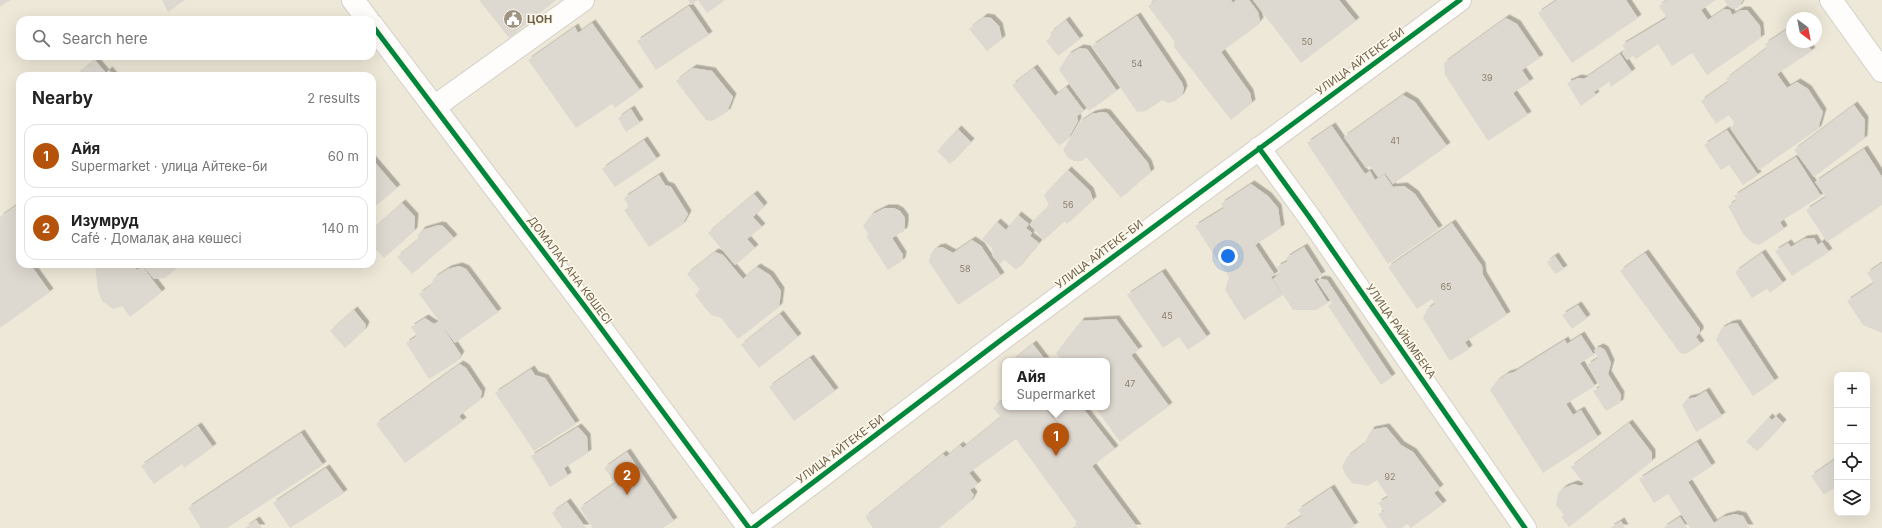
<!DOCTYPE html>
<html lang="en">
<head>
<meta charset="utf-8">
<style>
	:root { --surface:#fff; --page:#f6f6f6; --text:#222; --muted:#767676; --line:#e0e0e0; --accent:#b45309 }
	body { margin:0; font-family:Inter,sans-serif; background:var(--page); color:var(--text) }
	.controls { position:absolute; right:12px; bottom:12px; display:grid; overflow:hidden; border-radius:8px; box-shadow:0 4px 16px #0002 }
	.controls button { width:36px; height:36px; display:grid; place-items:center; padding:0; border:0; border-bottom:1px solid var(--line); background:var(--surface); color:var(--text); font:20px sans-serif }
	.compass { position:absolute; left:1786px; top:12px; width:36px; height:36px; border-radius:50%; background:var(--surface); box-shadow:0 4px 16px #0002; rotate:148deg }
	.you { position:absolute; left:1228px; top:256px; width:14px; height:14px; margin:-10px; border:3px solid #fff; border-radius:50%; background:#1a73e8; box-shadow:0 0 0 6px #1a73e833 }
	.badge { display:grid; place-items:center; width:26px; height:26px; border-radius:50%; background:var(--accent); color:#fff; font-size:13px; font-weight:700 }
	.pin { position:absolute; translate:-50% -33px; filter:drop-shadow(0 1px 2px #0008) }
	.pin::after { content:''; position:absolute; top:21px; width:14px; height:12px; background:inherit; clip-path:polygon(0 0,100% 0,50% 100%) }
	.popup { position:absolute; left:1002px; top:358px; width:108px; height:52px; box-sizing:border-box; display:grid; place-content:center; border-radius:8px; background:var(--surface); filter:drop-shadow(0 1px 3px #0005); font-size:13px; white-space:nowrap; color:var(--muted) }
	.popup b { font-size:15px; color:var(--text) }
	.popup::after { content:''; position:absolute; left:50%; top:100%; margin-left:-8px; border:8px solid transparent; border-top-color:var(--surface) }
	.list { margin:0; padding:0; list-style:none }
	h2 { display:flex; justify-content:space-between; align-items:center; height:52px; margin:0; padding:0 16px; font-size:17px }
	h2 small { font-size:13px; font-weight:400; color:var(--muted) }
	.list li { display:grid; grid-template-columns:26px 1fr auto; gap:12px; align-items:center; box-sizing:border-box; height:64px; margin:0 8px 8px; padding:0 8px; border:1px solid var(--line); border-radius:12px }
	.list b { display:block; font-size:15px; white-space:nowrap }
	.list p { margin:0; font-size:13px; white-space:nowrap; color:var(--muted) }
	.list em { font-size:13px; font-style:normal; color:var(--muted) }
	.icon { flex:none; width:22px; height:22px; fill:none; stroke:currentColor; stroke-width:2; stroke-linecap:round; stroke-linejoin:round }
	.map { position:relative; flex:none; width:1882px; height:528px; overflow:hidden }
	.search { position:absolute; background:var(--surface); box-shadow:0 4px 16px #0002; left:16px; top:16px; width:360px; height:44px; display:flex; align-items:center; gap:10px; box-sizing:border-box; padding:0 14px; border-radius:12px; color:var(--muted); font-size:15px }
	.panel { position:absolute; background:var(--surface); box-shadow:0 4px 16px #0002; left:16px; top:72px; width:360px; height:196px; border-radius:12px }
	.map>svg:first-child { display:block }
	.residential { fill:#eee8d8; fill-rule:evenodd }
	.building { fill:#ded9d0; filter:url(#shadow) }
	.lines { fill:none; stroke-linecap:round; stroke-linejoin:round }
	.minor-casing { stroke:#d4d0c9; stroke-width:24 }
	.minor { stroke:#fefdfc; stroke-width:22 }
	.cycleway-casing { stroke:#fdfaeb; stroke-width:8 }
	.cycleway { stroke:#00873e; stroke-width:5 }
	.labels { text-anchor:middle; stroke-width:3; stroke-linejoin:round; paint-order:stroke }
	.number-label { font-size:9px; fill:#8f8170 }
	.poi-label { font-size:11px; font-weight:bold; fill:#71604d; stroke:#fdfaeb; text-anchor:start }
	.street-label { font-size:11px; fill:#71604d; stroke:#fdfaeb }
</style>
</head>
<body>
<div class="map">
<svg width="1882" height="528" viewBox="0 0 1882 528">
	<defs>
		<filter id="shadow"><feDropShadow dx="3.5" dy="-3.5" stdDeviation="0" flood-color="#0004"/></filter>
	</defs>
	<rect width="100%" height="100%" fill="#f5f3ea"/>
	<!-- residential -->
	<path class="residential" d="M0 0H1882V528H0ZM1792 18H1816V42H1792ZM20 20H372V56H20ZM20 76H372V264H20ZM1005 361H1107V407H1005ZM1837 375H1867V513H1837Z"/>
	<!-- building -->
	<path class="building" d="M0 0H10L0 7Z
		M162 0H185L168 12Z
		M479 0H556L509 38Z
		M688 0H725L707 13 698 0 691 5Z
		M1156 0H1231L1233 3 1236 0H1249L1258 12 1260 21 1254 28 1221 52 1250 93 1252 103 1231 120 1174 47V41L1148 6Z
		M1253 0H1339L1356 21 1301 63Z
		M1557 0H1626L1638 18 1572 63 1538 13Z
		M1667 0H1716L1701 10 1708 20 1724 9 1730 10 1732 15 1741 10H1747L1760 26 1761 38 1707 75 1692 53 1672 66 1658 44 1636 59 1633 56 1627 60 1622 53 1625 50 1622 45 1667 18 1659 6Z
		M1724 0H1743L1738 8 1733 9 1728 6Z
		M689 6 709 35 656 70 637 41Z
		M1137 16 1182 83 1184 89 1181 96 1175 101 1168 103 1162 100 1146 111 1137 112 1092 46Z
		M984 17 991 18 999 26 1002 39 987 51 969 29Z
		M1506 18 1517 24 1540 58 1522 70 1530 82 1513 93 1528 115 1488 141 1445 75 1444 63Z
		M1066 20 1080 39 1058 56 1046 41 1052 36 1050 33Z
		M592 23 640 90 615 108 612 104 576 128 528 60 575 27 578 33Z
		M1792 26V42H1805L1812 51 1777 74 1787 88 1797 82 1808 89 1823 112 1818 129 1759 170 1730 128 1735 124 1729 115 1716 124 1701 101 1728 82 1726 79 1767 48 1765 44Z
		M1080 48 1087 49 1117 91 1089 111 1059 70 1068 55Z
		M1620 54 1632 72 1611 87 1609 82 1594 92 1596 95 1581 106 1567 83 1578 78 1584 79Z
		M95 60 106 73 109 70 114 76H76Z
		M693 68 712 71 733 97 727 112 712 121 706 120 676 81Z
		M1034 68 1055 96 1066 87 1084 111 1077 116 1078 121 1068 139 1059 146 1012 85Z
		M1403 95 1415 102 1447 146 1393 184 1385 173 1378 177 1370 166 1366 168 1344 137Z
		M1854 105 1865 120 1864 139 1814 177 1794 150Z
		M631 109 640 123 626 132 618 118Z
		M1102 112 1107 113 1148 163 1151 172 1121 198 1086 157 1082 161H1074L1068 158 1063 150 1080 122 1092 114Z
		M1332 126 1365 174 1370 171 1375 180 1384 174 1393 187 1404 186 1415 194 1439 229 1388 264 1307 143Z
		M958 129 971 142 950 164 937 151Z
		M1727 130 1758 175 1743 185 1729 165 1721 170 1704 145Z
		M644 140 657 159 615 187 602 169Z
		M1864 149 1882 177V205L1827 242 1806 210 1826 197 1815 182Z
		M1796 157 1821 196 1780 222 1784 229 1759 245 1752 243 1743 234 1728 206 1737 200 1734 196Z
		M372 159 397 188 372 209Z
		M1068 170 1090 191 1093 200 1067 224 1064 221 1044 240 1030 225 1049 206 1044 195Z
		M659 175 665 185 671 187 688 214 682 225 649 247 624 210 629 207 624 198Z
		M1251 184 1268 196 1278 208 1281 228 1255 245 1275 275 1271 277 1283 295 1244 320 1225 290 1229 277 1195 226 1224 208 1221 204Z
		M754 194 764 206 753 217 762 227 747 239 755 248 735 265 708 233Z
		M20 203V243L16 246 20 251V264H30L50 292 0 328V217Z
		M402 203 415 217 414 231 384 258 372 245V230Z
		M885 208H894L900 211 905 218V225L904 231 892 238 903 255 902 261 888 270 866 236 869 235 863 226 871 215Z
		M1018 215 1029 224 1026 228 1032 233 1030 236 1039 243 1016 270 1004 259 1000 264 993 257 992 248 982 239 997 222 1006 230Z
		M1452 223 1482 266 1483 275 1507 315 1465 342 1469 349 1450 361 1423 318 1427 309 1435 304 1432 299 1417 309 1388 267Z
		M439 225 443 226 454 238 412 274 397 257 418 240V235L422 230Z
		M1814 238 1818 245 1822 242 1829 252 1792 276 1775 251 1788 243 1791 247 1804 239Z
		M972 240 981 246 1001 276 958 305 929 262 931 253 937 248 942 247 953 253Z
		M1304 247 1322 275 1314 280 1328 303 1316 310H1293L1273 279 1281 273 1277 267 1288 261 1286 258Z
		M715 252 723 255 743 279 757 267 770 275 781 291 779 307 738 339 721 318 711 315 695 295 700 290 687 274Z
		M1645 253 1700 329V332L1696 337 1701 344 1686 354 1680 353 1620 271Z
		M1762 253 1783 283 1770 293 1767 289 1752 298 1735 272Z
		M1555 256 1564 269 1555 274 1547 262Z
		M1882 263V333L1863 325 1847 301 1874 283 1867 273Z
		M95 264H133L137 270 142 266 162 292 130 317 122 306 113 309 102 301 98 291Z
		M141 264H181L165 278 154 279Z
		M319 264H327L324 268Z
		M459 266 466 269 498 312 455 343 442 326 461 355 456 362 429 379 406 343 417 336 411 327 425 318 434 324 439 321 419 294 430 286 434 278 448 269Z
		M1162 272 1207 337 1188 350 1179 337 1163 348 1127 295Z
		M1321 279 1327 280 1392 377 1381 385 1328 306 1332 303 1317 281Z
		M1578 305 1587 318 1572 329 1562 315Z
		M354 310 366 325 364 330 345 348 330 331Z
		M780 314 798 337 759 368 741 345Z
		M1116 319 1139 350 1131 355 1169 406 1120 442 1095 407H1107V361H1062L1056 353 1081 321Z
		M1737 323 1775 381 1753 396 1716 340 1721 329 1730 324Z
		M1581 335 1594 355 1580 363 1595 386 1566 404 1573 415 1581 410 1598 437 1543 473 1490 390 1496 382 1507 374 1514 372 1565 340 1567 344Z
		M1033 344 1046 361H1012Z
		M1600 347 1605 350 1611 363 1608 374 1621 395 1620 403 1606 411 1593 391 1600 387 1587 365 1598 358 1594 350Z
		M810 358 835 391 794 421 769 387Z
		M460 364 466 368 482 392 480 400 459 416 463 421 405 463 376 424Z
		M531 369 535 375 545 378 576 424 534 451 495 393Z
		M1706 391 1722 416 1696 432 1682 405 1687 399 1696 397Z
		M1005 398V407H1044L1077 447 1046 407H1082L1115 449 1092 466 1138 528H1072L1078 524 1016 439 969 473 978 484 970 490 974 495 970 502 939 528H873L865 517 943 454 946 457 960 445 963 448 1001 417 993 408Z
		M1776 416 1783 423 1757 451 1746 442 1769 417 1772 420Z
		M1629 423 1652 453V461L1569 527 1561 517 1564 515 1556 505 1558 493 1564 488 1574 484 1581 486 1584 484 1571 467Z
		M198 426 213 447 184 468 182 464 154 484 141 466Z
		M578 427 587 437 588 453 564 468 568 476 550 487 531 456Z
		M1386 427 1401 445 1413 452 1440 488 1434 493 1443 504 1411 528 1407 524 1402 528H1387L1378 514 1384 511 1378 503 1388 497 1377 480 1368 486 1352 483 1345 474 1342 467 1347 457 1364 444 1371 430Z
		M301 433 323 465 227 528H201L188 508Z
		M1697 442 1712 466 1688 482 1714 523 1723 517 1735 514 1743 516 1750 528H1690L1668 494 1654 503 1639 479Z
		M627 452 674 521 663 528H593L580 508 615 483 604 468Z
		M1837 458V486L1824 495 1811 476Z
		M326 468 344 493 290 528 273 503Z
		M1331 488 1355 526 1351 528H1283L1302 516 1298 510Z
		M567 502 586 528H562L552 513Z
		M1680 517 1687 528H1663Z
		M256 520 262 528H245Z
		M1621 521 1625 528H1610Z"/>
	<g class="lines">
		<!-- minor casing -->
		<g class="minor-casing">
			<path id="minor" d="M353 0 368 20
				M1831 0 1882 71
				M372 25 586 308 749 528
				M434 107 583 0
				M1259 148 1310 218 1525 528
				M753 528 1001 340 1460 0"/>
		</g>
		<!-- minor -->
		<use href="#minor" class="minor"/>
		<!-- cycleway casing -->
		<g class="cycleway-casing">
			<path id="cycleway" d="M372 25 586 308 749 528
				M1259 148 1310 218 1525 528
				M753 528 1001 340 1460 0"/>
		</g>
		<!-- cycleway -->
		<use href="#cycleway" class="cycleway"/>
	</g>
	<!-- icons -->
	<defs>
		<g id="civic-disc" transform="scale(1)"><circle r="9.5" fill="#9f9384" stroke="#fdfaeb"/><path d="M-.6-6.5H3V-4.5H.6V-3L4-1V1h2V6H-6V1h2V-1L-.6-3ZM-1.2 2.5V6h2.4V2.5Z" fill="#fff"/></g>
	</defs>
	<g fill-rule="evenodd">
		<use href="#civic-disc" x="513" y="19"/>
	</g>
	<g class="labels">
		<!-- number labels -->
		<g class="number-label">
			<text x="1307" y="45">50</text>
			<text x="1137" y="67">54</text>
			<text x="1487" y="81">39</text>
			<text x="1395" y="144">41</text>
			<text x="1068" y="208">56</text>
			<text x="965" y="272">58</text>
			<text x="1446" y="290">65</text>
			<text x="1167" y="319">45</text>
			<text x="1130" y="387">47</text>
			<text x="1390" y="480">92</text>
		</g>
		<!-- poi labels -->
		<g class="poi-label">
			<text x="527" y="23">ЦОН</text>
		</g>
		<!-- street labels -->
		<g class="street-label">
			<text transform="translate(1360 61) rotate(-36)" y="4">УЛИЦА АЙТЕКЕ-БИ</text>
			<text transform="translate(1099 254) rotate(-37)" y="4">УЛИЦА АЙТЕКЕ-БИ</text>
			<text transform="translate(570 270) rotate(53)" y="4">ДОМАЛАҚ АНА КӨШЕСІ</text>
			<text transform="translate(1401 331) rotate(55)" y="4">УЛИЦА РАЙЫМБЕКА</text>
			<text transform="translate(840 449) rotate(-37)" y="4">УЛИЦА АЙТЕКЕ-БИ</text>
		</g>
	</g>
</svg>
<div class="controls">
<button>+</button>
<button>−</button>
<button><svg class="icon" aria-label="locate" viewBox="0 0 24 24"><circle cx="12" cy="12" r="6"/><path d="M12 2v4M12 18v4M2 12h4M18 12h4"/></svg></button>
<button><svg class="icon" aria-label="layers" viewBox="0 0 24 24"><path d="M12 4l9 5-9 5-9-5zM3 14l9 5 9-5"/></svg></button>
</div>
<svg class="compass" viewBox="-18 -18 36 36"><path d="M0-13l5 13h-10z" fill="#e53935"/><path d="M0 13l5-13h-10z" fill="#767676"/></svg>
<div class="you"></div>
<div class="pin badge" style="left:1056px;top:456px">1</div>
<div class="popup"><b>Айя</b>Supermarket</div>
<div class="pin badge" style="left:627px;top:495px">2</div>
<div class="search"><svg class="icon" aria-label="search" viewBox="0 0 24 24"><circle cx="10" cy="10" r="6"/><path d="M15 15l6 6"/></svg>Search here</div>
<section class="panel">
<h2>Nearby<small>2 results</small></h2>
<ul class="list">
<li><span class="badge">1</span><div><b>Айя</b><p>Supermarket · улица Айтеке-би</p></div><em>60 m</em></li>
<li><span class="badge">2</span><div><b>Изумруд</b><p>Café · Домалақ ана көшесі</p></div><em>140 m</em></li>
</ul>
</section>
</div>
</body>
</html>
